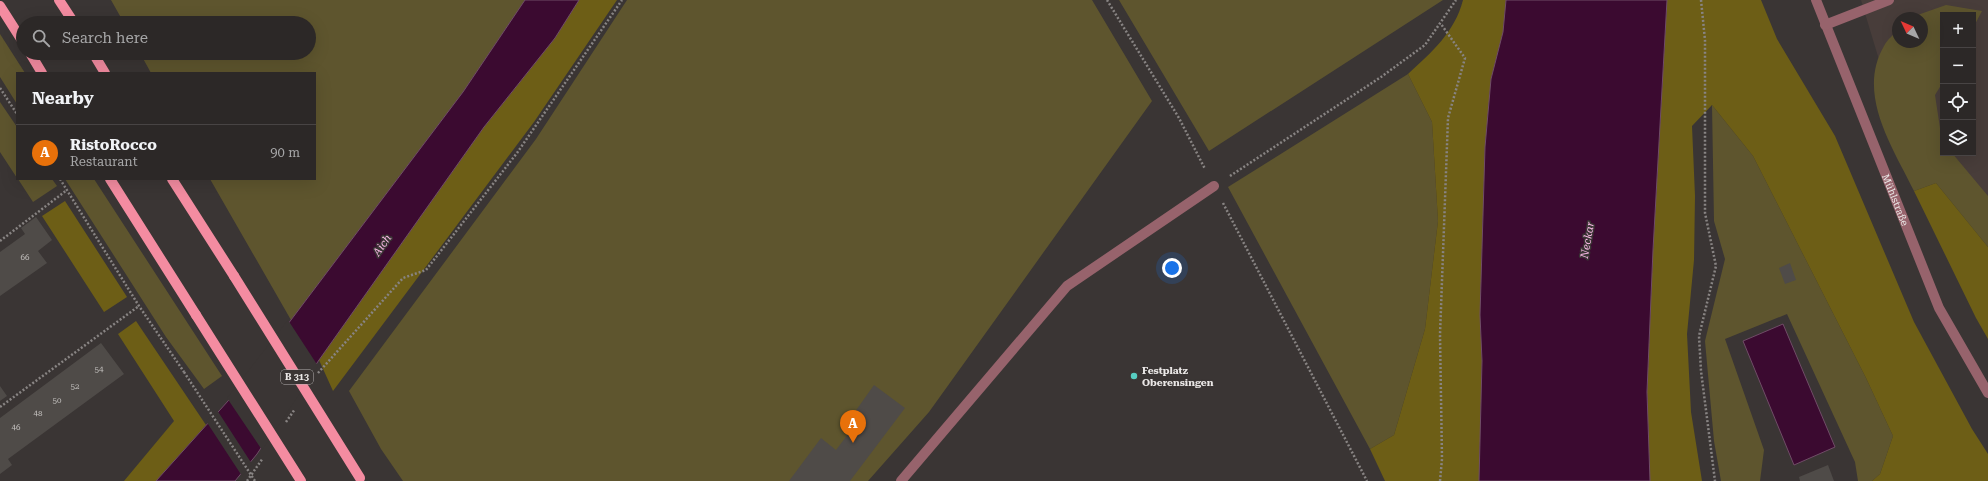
<!DOCTYPE html>
<html lang="en">
<head>
<meta charset="utf-8">
<style>
	:root { --surface:#2c2827; --page:#34302f; --text:#f1f3f6; --muted:#a6a6a7; --line:#484444; --accent:#bca0f2 }
	body { margin:0; font-family:"Roboto Serif",serif; background:var(--page); color:var(--text) }
	.controls { position:absolute; right:12px; top:12px; display:grid; overflow:hidden; border-radius:0px; box-shadow:0 4px 16px #0002 }
	.controls button { width:36px; height:36px; display:grid; place-items:center; padding:0; border:0; border-bottom:1px solid var(--line); background:var(--surface); color:var(--text); font:20px sans-serif }
	.compass { position:absolute; left:1892px; top:12px; width:36px; height:36px; border-radius:50%; background:var(--surface); box-shadow:0 4px 16px #0002; rotate:314deg }
	.you { position:absolute; left:1172px; top:268px; width:14px; height:14px; margin:-10px; border:3px solid #fff; border-radius:50%; background:#1a73e8; box-shadow:0 0 0 6px #1a73e833 }
	.badge { display:grid; place-items:center; width:26px; height:26px; border-radius:50%; background:var(--accent); color:#fff; font-size:13px; font-weight:700 }
	.pin { position:absolute; translate:-50% -33px; filter:drop-shadow(0 1px 2px #0008) }
	.pin::after { content:''; position:absolute; top:21px; width:14px; height:12px; background:inherit; clip-path:polygon(0 0,100% 0,50% 100%) }
	.list { margin:0; padding:0; list-style:none }
	h2 { display:flex; justify-content:space-between; align-items:center; height:52px; margin:0; padding:0 16px; font-size:17px }
	h2 small { font-size:13px; font-weight:400; color:var(--muted) }
	.list li { display:grid; grid-template-columns:26px 1fr auto; gap:12px; align-items:center; box-sizing:border-box; height:56px; padding:0 16px; border-top:1px solid var(--line) }
	.list b { display:block; font-size:15px; white-space:nowrap }
	.list p { margin:0; font-size:13px; white-space:nowrap; color:var(--muted) }
	.list em { font-size:13px; font-style:normal; color:var(--muted) }
	.icon { flex:none; width:22px; height:22px; fill:none; stroke:currentColor; stroke-width:2; stroke-linecap:round; stroke-linejoin:round }
	.map { position:relative; flex:none; width:1988px; height:481px; overflow:hidden }
	.search { position:absolute; background:var(--surface); box-shadow:0 4px 16px #0002; left:16px; top:16px; width:300px; height:44px; display:flex; align-items:center; gap:10px; box-sizing:border-box; padding:0 14px; border-radius:22px; color:var(--muted); font-size:15px }
	.panel { position:absolute; background:var(--surface); box-shadow:0 4px 16px #0002; left:16px; top:72px; width:300px; height:108px; border-radius:0px }
	.map>svg:first-child { display:block }
	.built { fill:#483d3a; fill-rule:evenodd }
	.green { fill:#5e552e }
	.forest { fill:#6d5e16 }
	.water { fill:#3b0a30; stroke:#704c67 }
	.pier { fill:#3a3534 }
	.building { fill:#4f4b48 }
	.lines { fill:none; stroke-linecap:round; stroke-linejoin:round }
	.path { stroke:#888483; stroke-width:2.5; stroke-dasharray:2 2; stroke-linecap:butt }
	.minor { stroke:#97636c; stroke-width:10 }
	.primary { stroke:#f48ca1; stroke-width:10 }
	.path-bridge { stroke:#888483; stroke-width:2.5; stroke-dasharray:2 2; stroke-linecap:butt }
	.primary-bridge { stroke:#f48ca1; stroke-width:10 }
	.poi-dot { fill:#57cec2; stroke:#3a3534; stroke-width:1.5 }
	.labels { text-anchor:middle; stroke-width:3; stroke-linejoin:round; paint-order:stroke }
	.number-label { font-size:8px; fill:#c3c0be }
	.shield { fill:#3a3534; stroke:#b5b2b1; stroke-width:1 }
	.shield-label { font-size:9px; font-weight:bold; fill:#eae7e6 }
	.street-label { font-size:10px; fill:#eae7e6; stroke:#3a3534 }
	.poi-label { font-size:10px; font-weight:bold; fill:#eae7e6; stroke:#3a3534; text-anchor:start }
	.water-label { font-size:11px; font-style:italic; fill:#fbb9e7; stroke:#3a3534 }
</style>
</head>
<body>
<div class="map">
<svg width="1988" height="481" viewBox="0 0 1988 481">
	<rect width="100%" height="100%" fill="#3a3534"/>
	<!-- built -->
	<path class="built" d="M1861 0H1988V227L1902 136ZM1943 15H1973V153H1943ZM1898 18H1922V42H1898Z"/>
	<!-- green -->
	<path class="green" d="M111 0H525L463 92 291 320 210 179H315V73H151L140 53H309V23H124Z
		M627 0H1092L1152 101 929 412 868 481H403L381 449 349 391 536 139Z
		M1119 0H1443L1209 151Z
		M1946 5 1982 11 1973 28V15H1943V82L1935 95 1940 128 1943 135V153H1952L1988 196V247L1936 183 1914 191C1893 148 1856 94 1884 46 1887 40 1893 35 1898 30V42H1922V18H1909Z
		M0 34 25 73H17V104L0 77Z
		M1408 74 1432 122 1438 221 1425 329 1394 435 1370 449 1228 187Z
		M0 102 17 127V178L0 152Z
		M1712 105 1753 156 1866 378 1893 436 1880 474 1872 481H1858L1855 462 1787 314 1725 339 1764 450 1760 481H1721L1714 441 1705 341 1725 259 1714 221Z
		M18 179H52L57 186 33 202Z
		M65 179H94L222 376 204 389 166 337Z"/>
	<!-- forest -->
	<path class="forest" d="M579 0H617L534 122 333 391 319 360 484 127 555 38Z
		M1463 0H1506L1503 32 1491 79 1485 147 1480 315 1482 361 1479 481H1385L1370 449 1394 435 1425 329 1438 221 1432 122 1408 74C1431 53 1455 32 1463 0Z
		M1667 0H1761L1777 39 1835 136 1914 322 1972 429 1988 454V481H1872L1880 474 1893 436 1866 378 1753 156 1712 105 1692 126 1695 196 1694 260 1687 334 1691 412 1702 481H1650L1647 392 1653 250Z
		M1936 183 1988 247V339L1976 318 1914 191Z
		M65 201 127 297 104 312 42 216Z
		M136 321 206 425 156 481H124L174 421 118 334Z"/>
	<!-- water -->
	<path class="water" d="M525 0H579L555 38 484 127 319 360 257 454 235 481H156L228 401 291 320 463 92Z
		M1506 0H1667L1653 250 1647 392 1650 481H1479L1482 361 1480 315 1485 147 1491 79 1503 32Z
		M1783 324 1835 447 1794 465 1743 341Z"/>
	<!-- pier -->
	<path class="pier" d="M288 320 318 366 262 450 227 398Z
		M217 410 252 464 242 476 206 421Z"/>
	<!-- building -->
	<path class="building" d="M36 217 52 240 38 251 47 263 0 296V252L25 234 21 228Z
		M1790 263 1796 280 1785 284 1779 268Z
		M101 343 124 374 8 459 12 465 0 474V418Z
		M874 385 905 408 850 481H789L821 438 836 450 858 421 852 416Z
		M0 386 7 396 0 401Z
		M1828 465 1834 481H1800L1799 477Z"/>
	<g class="lines">
		<!-- path -->
		<path class="path" d="M1107 0 1179 118 1205 169
			M1701 0 1705 40V213L1716 266 1699 336 1701 371 1715 481
			M0 88 17 114
			M1230 176 1381 77 1425 45 1456 0
			M60 179 139 306 184 372
			M1223 203 1367 481
			M0 241 67 190
			M318 373 403 278 426 270 517 153 622 0
			M0 407 139 306
			M286 422 295 409
			M247 481 263 458
			M1440 481 1442 459 1440 335 1448 118 1465 58 1441 24"/>
		<!-- minor -->
		<g class="minor">
			<path id="s1" d="M1816 0 1939 308 1988 393"/>
			<path d="M1825 25 1889 0"/>
			<path d="M901 481 1067 286 1214 186"/>
		</g>
		<!-- primary -->
		<path class="primary" d="M59 0 74 23
			M0 6 23 42
			M30 53 42 73
			M93 53 105 73
			M110 179 196 315
			M172 179 234 276"/>
		<!-- path-bridge -->
		<path class="path-bridge" d="M184 372 255 481"/>
		<!-- primary-bridge -->
		<path class="primary-bridge" d="M234 276 360 478
			M196 315 301 481"/>
	</g>
	<!-- markers -->
	<circle class="poi-dot" cx="1134" cy="376" r="4"/>
	<g class="labels">
		<!-- number labels -->
		<g class="number-label">
			<text x="25" y="260">66</text>
			<text x="99" y="372">54</text>
			<text x="75" y="389">52</text>
			<text x="57" y="403">50</text>
			<text x="38" y="416">48</text>
			<text x="16" y="430">46</text>
		</g>
		<!-- shield labels -->
		<rect class="shield" x="281" y="370" width="32" height="14" rx="3"/>
		<g class="shield-label">
			<text x="297" y="380">B 313</text>
		</g>
		<!-- street labels -->
		<g class="street-label">
			<text dy="4" stroke="none"><textPath href="#s1" startOffset="215">Mühlstraße</textPath></text>
		</g>
		<!-- poi labels -->
		<g class="poi-label">
			<text x="1142" y="374">Festplatz<tspan x="1142" dy="12">Oberensingen</tspan></text>
		</g>
		<!-- water labels -->
		<g class="water-label">
			<text transform="translate(1587 240) rotate(-80)" y="4">Neckar</text>
			<text transform="translate(382 245) rotate(-55)" y="4">Aich</text>
		</g>
	</g>
</svg>
<div class="controls">
<button>+</button>
<button>−</button>
<button><svg class="icon" aria-label="locate" viewBox="0 0 24 24"><circle cx="12" cy="12" r="6"/><path d="M12 2v4M12 18v4M2 12h4M18 12h4"/></svg></button>
<button><svg class="icon" aria-label="layers" viewBox="0 0 24 24"><path d="M12 4l9 5-9 5-9-5zM3 14l9 5 9-5"/></svg></button>
</div>
<svg class="compass" viewBox="-18 -18 36 36"><path d="M0-13l5 13h-10z" fill="#e53935"/><path d="M0 13l5-13h-10z" fill="#a6a6a7"/></svg>
<div class="you"></div>
<div class="pin badge" style="left:853px;top:443px;background:#e8710a">A</div>
<div class="search"><svg class="icon" aria-label="search" viewBox="0 0 24 24"><circle cx="10" cy="10" r="6"/><path d="M15 15l6 6"/></svg>Search here</div>
<section class="panel">
<h2>Nearby<small></small></h2>
<ul class="list">
<li><span class="badge" style="background:#e8710a">A</span><div><b>RistoRocco</b><p>Restaurant</p></div><em>90 m</em></li>
</ul>
</section>
</div>
</body>
</html>
